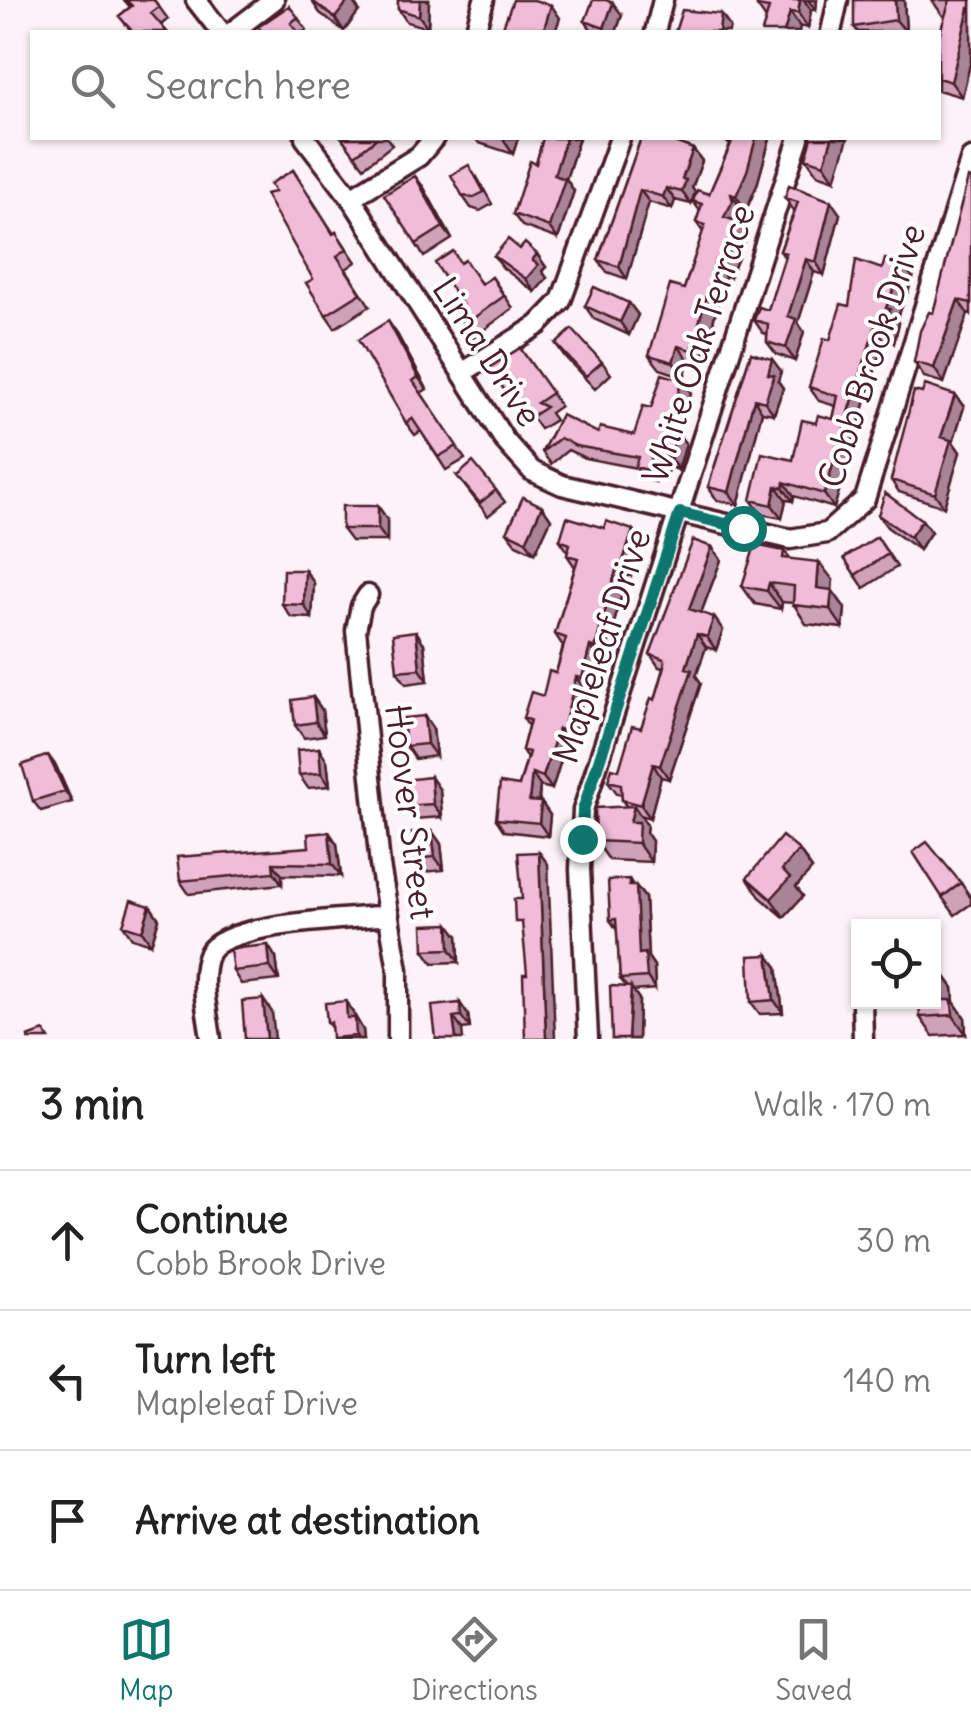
<!DOCTYPE html>
<html lang="en">
<head>
<meta charset="utf-8">
<style>
	:root { --surface:#fff; --page:#f2f2f2; --text:#222; --muted:#767676; --line:#e0e0e0; --accent:#0f766e }
	body { margin:0; font-family:Delius,sans-serif; background:var(--page); color:var(--text) }
	.controls { position:absolute; right:30px; bottom:30px; display:grid; overflow:hidden; border-radius:0px; box-shadow:0 2px 8px #0004 }
	.controls button { width:90px; height:90px; display:grid; place-items:center; padding:0; border:0; border-bottom:2px solid var(--line); background:var(--surface); color:var(--text); font:50px sans-serif }
	.stop { position:absolute; width:30px; height:30px; margin:-22px; border:8px solid #0f766e; border-radius:50%; background:#fff }
	.stop.end { background:#0f766e; border-color:#fff; box-shadow:0 2px 10px #0008 }
	.list { margin:0; padding:0; list-style:none }
	h2 { display:flex; justify-content:space-between; align-items:center; height:130px; margin:0; padding:0 40px; font-size:42px }
	h2 small { font-size:32px; font-weight:400; color:var(--muted) }
	.list li { display:grid; grid-template-columns:65px 1fr auto; gap:30px; align-items:center; box-sizing:border-box; height:140px; padding:0 40px; border-top:2px solid var(--line) }
	.list b { display:block; font-size:38px; white-space:nowrap }
	.list p { margin:0; font-size:32px; white-space:nowrap; color:var(--muted) }
	.list em { font-size:32px; font-style:normal; color:var(--muted) }
	.icon { flex:none; width:55px; height:55px; fill:none; stroke:currentColor; stroke-width:2; stroke-linecap:round; stroke-linejoin:round }
	.map { position:relative; flex:none; width:971px; height:1039px; overflow:hidden }
	.search { position:absolute; background:var(--surface); box-shadow:0 2px 8px #0004; left:30px; right:30px; top:30px; height:110px; display:flex; align-items:center; gap:25px; box-sizing:border-box; padding:0 35px; border-radius:0px; color:var(--muted); font-size:38px }
	.sheet { height:550px; background:var(--surface) }
	nav { display:flex; justify-content:space-around; align-items:center; box-sizing:border-box; height:140px; border-top:2px solid var(--line); background:var(--surface); font-size:28px; color:var(--muted) }
	nav a { display:grid; justify-items:center; gap:5px }
	nav .on { color:var(--accent) }
	.map>svg:first-child { display:block }
	.lines { fill:none; stroke-linecap:round; stroke-linejoin:round }
	.minor-casing { stroke:#4a1f2b; stroke-width:25 }
	.minor { stroke:#fff; stroke-width:18 }
	.wall { fill:#cfa2ba; stroke:#4a1f2b; stroke-width:2.5 }
	.shaded-wall { fill:#a98497; stroke:#4a1f2b; stroke-width:2.5 }
	.building { fill:#f1bcd8; stroke:#4a1f2b; stroke-width:2.5 }
	.route { stroke:#0f766e; stroke-width:12 }
	.labels { text-anchor:middle; stroke-width:8; stroke-linejoin:round; paint-order:stroke }
	.street-label { font-size:35px; fill:#4a1f2b; stroke:#fff }
</style>
</head>
<body>
<div class="map">
<svg width="971" height="1039" viewBox="0 0 971 1039">
	<rect width="100%" height="100%" fill="#fcf2f7"/>
	<filter id="ink" filterUnits="userSpaceOnUse"><feTurbulence type="fractalNoise" baseFrequency=".01" numOctaves="2"/><feDisplacementMap in="SourceGraphic" scale="20" xChannelSelector="R" yChannelSelector="G"/><feConvolveMatrix kernelMatrix="1 2 1 2 8 2 1 2 1" color-interpolation-filters="sRGB"/></filter>
	<g filter="url(#ink)">
		<g class="lines">
			<!-- minor casing -->
			<g class="minor-casing">
				<path id="minor" d="M196 0 221 32
					M232 32 274 0
					M475 32 484 0
					M655 32 663 0
					M831 32 838 0
					M305 138 351 198 505 441 532 471 562 485 790 539 827 533 865 499 971 158
					M351 198 419 156 434 138
					M462 373 538 325 561 301 620 138
					M368 595 361 606 356 630 380 865 398 970V1039
					M862 1002 863 1039
					M211 1039C208 1014 198 977 209 953 225 922 354 919 389 915
					M588 1039 580 869 583 810 799 138"/>
			</g>
			<!-- minor -->
			<use href="#minor" class="minor"/>
		</g>
		<!-- wall -->
		<path class="wall" d="M124 0H154L168 19 161 25 167 32H132L119 16 130 7Z
			M311 0 354 3 359 11 344 31 320 13Z
			M398 0H429L428 28 407 22 398 9Z
			M758 0H817L816 10H811L808 28 766 19 757 6Z
			M904 0 906 32H858L854 27Z
			M932 0H971V60L962 97 938 90V39L946 16H943Z
			M289 6 307 30 303 32H262Z
			M622 15 616 32H593L585 21Z
			M342 138H387L392 145 364 167Z
			M475 138H518L513 154 479 143Z
			M543 138H579L566 179 574 191 558 239 522 226 513 214 536 164Z
			M641 138H675L680 144 693 149 702 161 692 188 695 192 691 204 675 200 672 209 649 202 627 279 607 272 598 260Z
			M722 138H770L757 185 746 210 741 208 743 216 738 224 747 236 730 277 725 276 702 364 689 360 684 377 660 369 649 355 684 289 703 232 696 222 700 211 693 201 709 194 730 145Z
			M812 138 835 180 817 174 806 158Z
			M293 170 334 234 336 232 356 262 346 269 370 306 335 328 326 315 313 279 275 192Z
			M477 177 492 204 480 211 471 208 462 195Z
			M971 179V315L968 314 944 383 924 377 914 362 933 313Z
			M424 188 452 239 424 257 416 244Z
			M785 198 840 214 824 275 814 272 798 323 804 332 795 361 776 354 767 342V334L763 333 754 320 768 310 785 258 780 251 794 211Z
			M520 249 537 254 546 267 542 271 547 278 535 292 503 268 494 256Z
			M461 263 482 284 492 277 513 308 473 338 454 309 462 304Z
			M913 278 897 319 899 323 894 343 884 340 834 508 794 496 793 501 786 500 782 518 761 514 751 500 793 460 816 423 833 419 836 406 819 401 809 387 830 340 849 306Z
			M629 303 638 315 629 335 594 319 585 306Z
			M397 334 427 389 421 393 465 459 446 470 421 431 415 435 406 423Z
			M556 344 602 362 611 374 595 389 565 357Z
			M520 348 560 406 550 413 555 420 540 429 533 419 527 422 489 368Z
			M751 353 781 371 778 381 783 388 774 414 762 412 738 505 717 500 708 487Z
			M691 393 678 434 686 444 678 470 669 467 667 472 660 470 656 482 644 479 636 468 585 458 568 450 551 464 542 452 561 415 598 433 634 435 651 408Z
			M922 393 955 395 964 407 953 442 960 452 944 507 899 492 891 480Z
			M457 476 496 490 505 502 488 516Z
			M542 506 551 519 535 553 516 544 507 532Z
			M878 515 922 520 931 532 919 550 887 527Z
			M387 519V541H351L342 529Z
			M877 537 897 567 864 588 844 558Z
			M560 540 642 542 631 576 627 575 604 660 599 659 590 691 585 690 572 743 567 741 552 789 540 786 539 802H541L550 815 548 836 504 831 496 819 519 786 527 758 522 750 528 726 523 718 543 696 556 673 563 646 555 634 575 567 567 555 568 552Z
			M712 547 721 560 701 613 723 630 716 650 706 647 696 676 701 683 669 779 661 777 650 818 640 815 647 825 646 832 652 841 651 862 609 860 596 841 627 807 622 800V795L617 793 608 781 619 770 655 700 664 668 659 667 650 654Z
			M784 551 790 558 833 580 832 590 845 608 843 628 806 624 793 603 782 602 781 609 755 604 742 586Z
			M305 570 314 583 312 618 291 617 282 604Z
			M424 644 428 681 406 684 397 671Z
			M313 697 322 710 325 735 304 738 295 725Z
			M424 716 433 729 436 756 415 759 406 746Z
			M319 748 327 761 330 786 308 788 299 775Z
			M56 766 72 802 41 811 33 801Z
			M440 790 442 817 414 819 405 806Z
			M432 831 441 844 444 870 424 872 415 859Z
			M329 832 337 844 341 876 282 875V884L189 894 180 881 309 847Z
			M799 850 812 869 796 887 803 896 784 917 760 897 747 878Z
			M961 883 971 898V904L955 915 942 897Z
			M633 886H636L645 898 648 957 654 966 655 989 633 991 639 999 638 1039H612L626 986 620 979 617 930 610 920Z
			M150 906 159 919 151 944 132 938 123 925Z
			M458 936 459 962 433 963 424 950Z
			M768 955 777 967 783 1013 760 1014 751 1002Z
			M276 958 279 980 241 984 233 971Z
			M940 970 953 988 954 1002 965 1018 966 1034 933 1036 920 1017Z
			M346 1001 363 1030 364 1039H333L332 1029 327 1022Z
			M460 1003 468 1015 470 1028 462 1029 436 1039Z"/>
		<!-- shaded-wall -->
		<path class="shaded-wall" d="M348 0H356L354 3 359 11 344 31 335 18Z
			M420 0H429L428 28 419 16Z
			M800 0H804L811 10 808 28 798 13Z
			M808 0H817L816 10Z
			M895 0H904L906 32 896 20Z
			M613 3 622 15 616 32H607L604 28Z
			M551 5 560 18 555 32H543Z
			M969 8 971 11V60L962 97 951 82Z
			M790 12 800 27 799 32H784Z
			M721 14 730 27 729 32H719Z
			M505 138H518L513 154 504 141Z
			M566 138H579L566 179 574 191 558 239 549 227 554 175Z
			M756 138H770L757 185 746 210 736 196Z
			M832 138H848L835 180 824 164Z
			M693 149 702 161 692 188 695 192 691 204 682 192V179Z
			M415 176 424 188 452 239 443 227Z
			M666 188 675 200 672 209 663 197Z
			M640 190 649 202 627 279 619 267Z
			M731 194 741 208 743 216 738 224 747 236 730 277 719 263 724 217Z
			M831 201 840 214 824 275 816 262Z
			M537 254 546 267 542 271 547 278 535 292 526 279 532 260Z
			M806 259 814 272 798 323 804 332 795 361 786 348 788 316Z
			M715 261 725 276 702 364 692 350Z
			M903 264 913 278 897 319 899 323 894 343 884 329 886 308Z
			M958 300 968 314 944 383 934 368Z
			M629 303 638 315 629 335 620 322Z
			M388 321 397 334 427 389 418 377Z
			M875 327 884 340 834 508 824 494Z
			M678 346 689 360 684 377 673 362Z
			M772 359 781 371 778 381 783 388 774 414 765 402 768 374Z
			M682 380 691 393 678 434 686 444 678 470 670 458 667 429Z
			M955 395 964 407 953 442 960 452 944 507 935 494 941 437Z
			M754 399 762 412 738 505 729 492Z
			M660 455 669 467 667 472 659 460Z
			M651 458 660 470 656 482 648 470Z
			M784 482 794 496 793 501 783 488Z
			M776 486 786 500 782 518 772 505Z
			M378 506 387 519V541L378 529Z
			M542 506 551 519 535 553 526 541Z
			M922 520 931 532 919 550 910 537Z
			M633 530 642 542 631 576 622 564Z
			M712 547 721 560 698 621 689 609Z
			M819 562 833 580 830 607 817 588Z
			M618 563 627 575 604 660 595 648Z
			M305 570 314 583 312 618 304 605Z
			M769 583 782 602 781 609 767 591Z
			M832 590 845 608 843 628 830 609Z
			M714 617 723 630 716 650 707 637Z
			M416 631 424 644 428 681 420 669Z
			M697 634 706 647 696 676 701 683 669 779 660 766 686 668Z
			M590 646 599 659 590 691 582 678Z
			M576 677 585 690 572 743 563 730Z
			M313 697 322 710 325 735 316 722Z
			M424 716 433 729 436 756 427 744Z
			M558 729 567 741 552 789 543 777Z
			M319 748 327 761 330 786 321 773Z
			M48 755 56 766 72 802 65 791Z
			M653 764 661 777 650 818 641 805Z
			M532 773 540 786 537 813 529 801Z
			M431 777 440 790 442 817 433 804Z
			M541 802 550 815 548 836 539 823Z
			M634 806 647 825 646 832 652 841 651 862 638 843 630 822Z
			M432 831 441 844 444 870 435 857Z
			M329 832 337 844 341 876 332 864Z
			M799 850 812 869 796 887 803 896 784 917 771 899 782 870Z
			M539 852 548 864 555 1039H546Z
			M273 863 282 875V884L274 872Z
			M629 879 636 890V886L645 898 648 957 654 966 655 989 647 977 639 954Z
			M150 906 159 919 151 944 142 931Z
			M449 924 458 936 459 962 450 949Z
			M268 945 276 958 279 980 270 967Z
			M768 955 777 967 783 1013 774 1000Z
			M940 970 953 988 954 1002 965 1018 966 1034 942 1000Z
			M631 987 639 999 638 1039H628Z
			M263 999 272 1012 275 1039H267Z
			M346 1001 363 1030 364 1039H358L347 1018Z
			M460 1003 468 1015 470 1028 461 1016Z
			M453 1017 462 1029 463 1039H456Z"/>
		<!-- building -->
		<path class="building" d="M126 0H154L159 7 151 13 167 32H133L119 16 132 6Z
			M311 0H349L335 18Z
			M398 0H420L419 16 398 9Z
			M513 0H534L551 5 543 32H501Z
			M593 0H606L613 3 604 28 585 21Z
			M758 0H800L798 13 790 12 784 32H762L769 8 757 6Z
			M854 0H895L896 20 854 27Z
			M950 0H971V8H969L951 82 938 78V39Z
			M289 6 298 17 291 23 298 32H263L258 27Z
			M682 10 721 14 719 32H675Z
			M342 138H377L355 155Z
			M543 138H566L554 175 565 179 549 227 513 214 530 161 536 164Z
			M641 138H670L669 140 693 149 682 179 686 180 682 192 666 188 663 197 640 190 619 267 598 260Z
			M731 138H756L747 171 736 196 731 194 733 201 724 217 736 221 719 263 715 261 692 350 678 346 673 362 649 355 670 285 684 289 705 225 696 222 702 204 693 201 697 190 709 194 733 139Z
			M812 138H832L824 164 806 158Z
			M469 165 484 192 472 198 462 195 451 175Z
			M293 170 333 234 336 232 347 249 337 256 361 293 326 315 306 283 313 279 265 194 275 192 270 184Z
			M415 176 443 227 416 244 384 195Z
			M968 178 971 179V303L958 300 934 368 914 362 920 331 929 312 933 313Z
			M789 185 831 201 816 262 806 259 788 316 796 319 786 348 767 342 768 324 754 320 759 307 768 310 786 253 780 251 798 202 785 198Z
			M508 239 520 249 525 243 537 254 532 260 538 265 526 279 494 256Z
			M453 251 460 263 465 260 481 284 492 277 504 296 464 325 454 309 462 304 435 263Z
			M885 259 903 264 886 308 890 309 884 329 875 327 824 494 784 482 783 488 776 486 772 505 751 500 762 453 793 460 802 420 816 423 818 415 833 419 838 396 809 387 824 338 830 340 841 304 849 306 856 260 882 269Z
			M594 287 629 303 620 322 585 306Z
			M388 321 418 377 413 381 457 446 438 457 412 418 406 423 358 340Z
			M572 329 602 362 586 376 556 344Z
			M520 348 552 393 537 403 546 407 532 416 524 406 518 409 489 368Z
			M751 353 772 359 768 374 774 375 765 402 754 399 729 492 708 487Z
			M662 374 682 380 667 429 677 432 670 458 660 455 659 460 651 458 648 470 635 467 638 457 576 446 560 438 542 452 561 415 598 433 600 427 634 435 643 406 651 408Z
			M925 385 955 395 941 437 951 440 935 494 891 480 914 391 922 393Z
			M473 462 496 490 480 503 457 476Z
			M885 493 922 520 910 537 878 515Z
			M523 497 542 506 526 541 507 532Z
			M342 506H378V529H342Z
			M567 517 604 528 606 521 633 530 622 564 618 563 595 648 590 646 582 678 576 677 563 730 558 729 543 777 532 773 529 801 541 802 539 823 496 819 500 783 519 786 529 752 522 750 530 720 523 718 531 692 543 696 549 671 556 673 566 638 555 634 578 558 567 555 570 544 560 540Z
			M877 537 888 554 855 575 844 558Z
			M693 540 712 547 689 609 714 617 707 637 697 634 686 668 692 670 660 766 653 764 641 805 622 800 621 784 608 781 612 768 619 770 632 726 641 728 651 698 655 700 665 666 664 659 650 654Z
			M755 545 784 551 783 558 819 562 817 588 832 590 830 609 793 605 794 586 769 583 767 591 742 586Z
			M283 570H305L304 605 282 604Z
			M416 631 420 669 397 671 393 634Z
			M313 697 316 722 295 725 292 700Z
			M424 716 427 744 406 746 403 718Z
			M319 748 321 773 299 775 297 750Z
			M48 755 65 791 33 801 22 765Z
			M431 777 433 804 405 806 403 780Z
			M634 806 630 822H639L638 843 596 841 595 808Z
			M432 831 435 857 415 859 412 833Z
			M329 832 332 864 273 863 274 872 180 881 177 857 309 847 308 834Z
			M782 836 799 850 782 870 790 878 771 899 747 878Z
			M927 842 961 883 942 897 913 852Z
			M539 852 546 1039H525L523 974H527L522 922H515L514 899H522L518 853Z
			M629 879V886H636L639 954 645 953 647 977 620 979 616 919 610 920 608 880Z
			M131 900 150 906 142 931 123 925Z
			M449 924 450 949 424 950 423 925Z
			M268 945 270 967 233 971 230 949Z
			M768 955 774 1000 751 1002 749 956Z
			M934 970H940L942 1000H952L953 1015 920 1017 919 1002H934Z
			M610 986 631 987 628 1039H612Z
			M263 999 267 1039H245L242 1001Z
			M346 1001 347 1018H355L356 1036 332 1038 331 1022H327L325 1003Z
			M460 1003 461 1016 453 1017 456 1039H436L432 1006Z
			M44 1031 49 1039H29L28 1037Z"/>
	</g>
	<g class="lines" filter="url(#ink)">
		<!-- route -->
		<path class="route" d="M582 839 583 810 680 513 743 528"/>
	</g>
	<g class="labels">
		<!-- street labels -->
		<g class="street-label">
			<text transform="translate(699 344) rotate(-72)" y="12">White Oak Terrace</text>
			<text transform="translate(487 352) rotate(57)" y="12">Lima Drive</text>
			<text transform="translate(872 356) rotate(-72)" y="12">Cobb Brook Drive</text>
			<text transform="translate(602 646) rotate(-72)" y="12">Mapleleaf Drive</text>
			<text transform="translate(410 812) rotate(83)" y="12">Hoover Street</text>
		</g>
	</g>
</svg>
<div class="controls">
<button><svg class="icon" aria-label="locate" viewBox="0 0 24 24"><circle cx="12" cy="12" r="6"/><path d="M12 2v4M12 18v4M2 12h4M18 12h4"/></svg></button>
</div>
<div class="stop" style="left:743px;top:528px"></div>
<div class="stop end" style="left:582px;top:839px"></div>
<div class="search"><svg class="icon" aria-label="search" viewBox="0 0 24 24"><circle cx="10" cy="10" r="6"/><path d="M15 15l6 6"/></svg>Search here</div>
</div>
<section class="sheet">
<h2>3 min<small>Walk · 170 m</small></h2>
<ul class="list">
<li><svg class="icon" aria-label="ahead" viewBox="0 0 24 24"><path d="M12 20V5M6 11l6-6 6 6"/></svg><div><b>Continue</b><p>Cobb Brook Drive</p></div><em>30 m</em></li>
<li><svg class="icon" aria-label="left" viewBox="0 0 24 24"><path d="M17 20v-9H6M10 6l-5 5 5 5"/></svg><div><b>Turn left</b><p>Mapleleaf Drive</p></div><em>140 m</em></li>
<li><svg class="icon" aria-label="arrive" viewBox="0 0 24 24"><path d="M6 21V4h12l-3 4 3 4H6"/></svg><div><b>Arrive at destination</b></div></li>
</ul>
</section>
<nav>
<a class="on"><svg class="icon" aria-label="map" viewBox="0 0 24 24"><path d="M3 6l6-2 6 2 6-2v14l-6 2-6-2-6 2zM9 4v14M15 6v14"/></svg>Map</a>
<a><svg class="icon" aria-label="directions" viewBox="0 0 24 24"><path d="M12 3l9 9-9 9-9-9zM9 14v-3h6M13 9l2 2-2 2"/></svg>Directions</a>
<a><svg class="icon" aria-label="saved" viewBox="0 0 24 24"><path d="M7 4h10v16l-5-4-5 4z"/></svg>Saved</a>
</nav>
</body>
</html>
